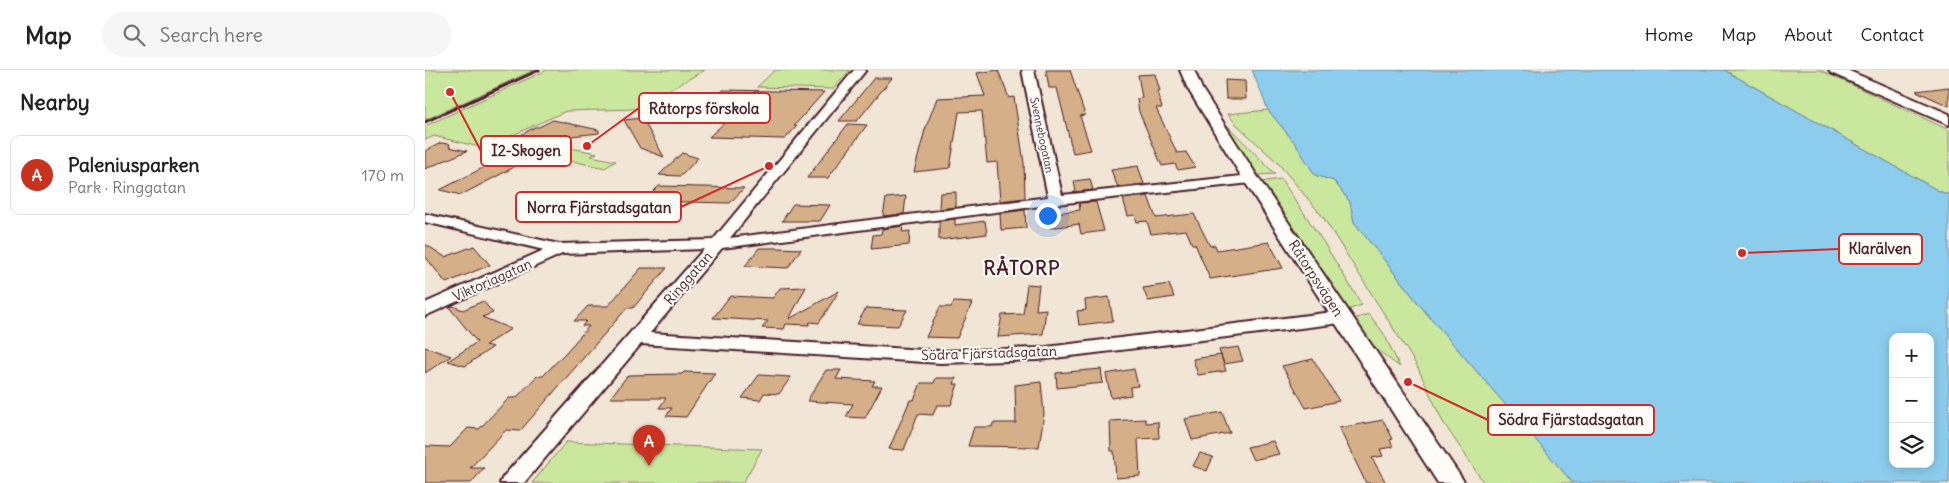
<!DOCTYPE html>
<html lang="en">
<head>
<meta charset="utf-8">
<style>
	:root { --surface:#fff; --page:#f6f6f6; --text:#202124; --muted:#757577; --line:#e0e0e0; --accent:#c8321e }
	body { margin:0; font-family:Delius,sans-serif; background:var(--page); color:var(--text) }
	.controls { position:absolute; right:15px; bottom:15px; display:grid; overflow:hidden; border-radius:10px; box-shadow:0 2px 12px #0003 }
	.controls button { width:45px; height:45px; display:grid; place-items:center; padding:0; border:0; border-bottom:1px solid var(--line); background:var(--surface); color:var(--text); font:25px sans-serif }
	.you { position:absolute; left:622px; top:145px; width:18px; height:18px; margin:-12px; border:4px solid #fff; border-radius:50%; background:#1a73e8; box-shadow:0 0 0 8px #1a73e833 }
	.badge { display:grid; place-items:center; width:32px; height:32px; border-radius:50%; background:var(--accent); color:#fff; font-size:16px; font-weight:700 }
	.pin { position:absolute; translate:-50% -41px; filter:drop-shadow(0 1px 2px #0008) }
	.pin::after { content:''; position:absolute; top:26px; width:18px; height:15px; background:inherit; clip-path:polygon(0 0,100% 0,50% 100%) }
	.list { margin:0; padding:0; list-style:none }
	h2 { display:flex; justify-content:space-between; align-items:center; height:65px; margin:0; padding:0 20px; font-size:21px }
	h2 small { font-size:16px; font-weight:400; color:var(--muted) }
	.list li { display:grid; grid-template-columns:32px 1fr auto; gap:15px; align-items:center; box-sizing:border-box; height:80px; margin:0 10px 10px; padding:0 10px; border:1px solid var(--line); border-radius:10px }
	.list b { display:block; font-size:19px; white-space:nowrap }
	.list p { margin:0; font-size:16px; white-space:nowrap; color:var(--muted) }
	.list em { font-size:16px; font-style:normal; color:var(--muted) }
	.icon { flex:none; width:28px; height:28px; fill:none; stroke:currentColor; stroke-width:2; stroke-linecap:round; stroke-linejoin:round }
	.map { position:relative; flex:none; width:1524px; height:413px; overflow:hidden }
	header { display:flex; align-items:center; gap:30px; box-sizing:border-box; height:70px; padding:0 25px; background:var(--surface); border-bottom:1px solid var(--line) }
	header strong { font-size:24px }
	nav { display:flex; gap:28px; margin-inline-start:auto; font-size:18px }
	.search { width:350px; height:45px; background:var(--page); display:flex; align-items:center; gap:12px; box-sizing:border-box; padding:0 18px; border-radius:28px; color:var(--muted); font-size:19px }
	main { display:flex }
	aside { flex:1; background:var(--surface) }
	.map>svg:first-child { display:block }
	.green { fill:#cae79e; stroke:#8a8364 }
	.water { fill:#8ccdee; stroke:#7287a0; fill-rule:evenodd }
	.building { fill:#d5af87; stroke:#4a1f2b }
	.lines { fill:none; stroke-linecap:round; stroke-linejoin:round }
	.minor-casing { stroke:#4a1f2b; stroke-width:4 }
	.tertiary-casing { stroke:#4a1f2b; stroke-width:4 }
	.minor { fill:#fdfcf7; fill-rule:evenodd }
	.tertiary { fill:#fdfcf7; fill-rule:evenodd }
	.rail { stroke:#4a1f2b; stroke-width:3 }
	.labels { text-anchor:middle; stroke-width:4; stroke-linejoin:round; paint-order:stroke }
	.far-street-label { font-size:11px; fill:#4a1f2b; stroke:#fdfcf7 }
	.street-label { font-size:14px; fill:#4a1f2b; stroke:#fdfcf7 }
	.district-label { font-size:19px; font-weight:bold; letter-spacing:1px; fill:#4a1f2b; stroke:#fdfcf7 }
	.leader { fill:none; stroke:#d62828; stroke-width:2 }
	.callout-dot { fill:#d62828; stroke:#fdfcf7; stroke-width:2 }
	.callout { fill:#fdfcf7; stroke:#d62828; stroke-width:2 }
	.callout-label { font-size:15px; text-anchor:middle; font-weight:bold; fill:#4a1f2b }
</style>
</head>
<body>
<header>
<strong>Map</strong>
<div class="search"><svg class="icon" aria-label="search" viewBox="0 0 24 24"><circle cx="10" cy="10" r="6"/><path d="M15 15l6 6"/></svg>Search here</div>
<nav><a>Home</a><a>Map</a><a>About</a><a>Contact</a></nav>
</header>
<main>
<aside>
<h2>Nearby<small></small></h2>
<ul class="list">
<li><span class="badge">A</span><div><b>Paleniusparken</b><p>Park · Ringgatan</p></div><em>170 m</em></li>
</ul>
</aside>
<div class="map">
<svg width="1524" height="413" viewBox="0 0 1524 413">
	<rect width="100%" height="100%" fill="#f1e5d5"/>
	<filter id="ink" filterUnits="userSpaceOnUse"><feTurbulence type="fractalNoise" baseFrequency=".02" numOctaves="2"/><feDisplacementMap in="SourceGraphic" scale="10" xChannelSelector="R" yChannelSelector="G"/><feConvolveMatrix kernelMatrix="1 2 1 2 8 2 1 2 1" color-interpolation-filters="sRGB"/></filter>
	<g filter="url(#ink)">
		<!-- green -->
		<path class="green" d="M0 0H109L0 50Z
			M122 0H280L210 39 141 41 59 78 9 66 0 70V56Z
			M350 0H425L408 19 332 17Z
			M1299 0H1395L1524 60V125L1514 121Z
			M843 40 870 73 890 105 909 111 925 132 929 152 997 238 1148 413H1059L1018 352 992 296 898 147 853 93 810 53 803 44Z
			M799 52 850 104 832 105Z
			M143 71 140 77 172 83 166 86 191 91 180 98 123 86 135 80 132 78 136 72Z
			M856 109 899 173 937 235 922 240 836 112Z
			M944 244 959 264 975 297 943 273 929 249Z
			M141 372 337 379 318 413H107Z"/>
		<!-- water -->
		<path class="water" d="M827 0H1299L1514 121 1524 125V413H1148L997 238 929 152 925 132 909 111 890 105 870 73 843 40ZM1468 267H1505V394H1468Z"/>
		<!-- building -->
		<path class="building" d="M573 0 584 28 589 27 599 93 600 128 575 131 572 92 562 93 557 41 534 42 525 98 489 102 500 60 512 28 560 26 552 3Z
			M621 0H645L660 45 655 46 666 80 648 83 632 18H624Z
			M730 4 735 21H732L737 38H731L752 83 761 82 770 97 753 100 750 94 737 96 714 42 712 29 717 28 713 5Z
			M449 8H467L432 51H414Z
			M800 10 820 11 821 29H801Z
			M1524 17V36L1491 21Z
			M298 20 399 22 369 56H372L360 69 284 67 315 38H280Z
			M217 48 239 87 215 78 199 50Z
			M128 50 174 60V63L81 73 110 57H114Z
			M423 54 442 55 403 108H382Z
			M16 73 25 74 24 77 42 81 0 99V81Z
			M257 83 273 88 256 106 234 105Z
			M77 88 99 92 36 125 15 120Z
			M713 96 719 114 695 117 692 115 686 100Z
			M665 109 668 120 651 122 649 111Z
			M234 116 319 118 305 133 219 131Z
			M531 122V137L514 139 515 123Z
			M481 126 479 144 458 146 461 128Z
			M723 126 731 148 769 144 785 176 790 175 792 180 844 172 858 198 785 209 770 174H767L761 160 726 164 722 151 712 152 710 145 703 146 698 129Z
			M671 132 679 161 656 164 654 154 625 158 622 144 655 140 654 133Z
			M368 134 405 135 395 151H357Z
			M600 140 601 158 576 160 575 143Z
			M530 149V155L560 151 562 164 514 170V151Z
			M478 156 477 162 485 161 484 175 446 179 448 165 456 164 457 159Z
			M0 174 20 187 49 176 65 195 21 213 0 186Z
			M334 178H354L376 179 363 198 320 196Z
			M216 198H242L208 238H202L95 361 81 360 45 398H59L46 413H0V376L25 377 43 358 54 359 84 328H91L112 306H118L142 281 164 256H157L161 251H149L163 236H183Z
			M602 214 614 215 611 240 621 239 618 264 573 267 577 245 598 244Z
			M744 214 749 227 723 231 718 218Z
			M381 217 364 249 414 221 394 253 385 252 384 255 361 254 359 259 337 258 343 251 288 248 305 226 348 228 355 218Z
			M684 227 688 251 654 255 652 241 661 240 660 230Z
			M58 231 68 243 57 247 86 259 60 275 68 277 40 296 23 291 52 272 24 237 28 236 38 240Z
			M529 232 547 233 532 268 501 267 515 237H526Z
			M441 238 482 240 473 256 432 254Z
			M0 277 26 286 0 303Z
			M813 277 818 291 799 294 794 280Z
			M796 285 801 301 773 305 768 289Z
			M888 289 914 331 881 338 857 296Z
			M676 299 678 313 632 318 631 303Z
			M709 299 713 316 705 317 706 325 686 328 681 304Z
			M401 300H416L411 309 450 311 447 316H457L440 348 421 347 428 334 382 331Z
			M259 302 290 303 261 347 241 346 247 338H234L241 328H185L203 305 257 304Z
			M334 305 366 307 354 324 339 323 335 330 317 328Z
			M511 308H531L529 314H533L526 335H512L508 345 493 344 479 380 464 379 485 330H489L496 313H509Z
			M616 312 619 344 614 377 543 376 549 357H567L568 353H591L590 315Z
			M797 342 805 363 767 370 760 349Z
			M720 349 721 353 733 352 734 368 713 369 715 406 691 408 689 381H686L685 351Z
			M958 350 968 369 965 370 968 377 955 379 958 386 947 388 961 413H941L914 358Z
			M848 371 854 384 828 390 822 377Z
			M775 383 788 387 782 401 768 396Z"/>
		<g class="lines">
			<!-- minor casing -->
			<g class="minor-casing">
				<path id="minor" d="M429 0H441L305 168 623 127 597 0H609L637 125 826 105 833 109 826 113 631 134 297 178 225 263 515 281 613 278 916 241 922 243 925 247 922 251 916 253 613 290 515 293 216 274 99 413H75L78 407 279 179 137 184 0 246V233L119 180 0 152V144L134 174 288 170Z"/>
			</g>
			<!-- tertiary casing -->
			<g class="tertiary-casing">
				<path id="tertiary" d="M755 0H769L777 19 834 109 1040 413H1013L818 109 763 19Z
					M1404 0H1422L1524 44V55L1406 3Z"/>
			</g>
			<!-- minor -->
			<use href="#minor" class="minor"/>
			<!-- tertiary -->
			<use href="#tertiary" class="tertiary"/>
			<!-- rail -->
			<path class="rail" d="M0 52 114 0"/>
		</g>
	</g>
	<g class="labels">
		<!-- far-street labels -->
		<g class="far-street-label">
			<text transform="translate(617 65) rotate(78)" y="4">Svennebogatan</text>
		</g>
		<!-- street labels -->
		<g class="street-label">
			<text transform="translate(263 208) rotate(-49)" y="5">Ringgatan</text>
			<text transform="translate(891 208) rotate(57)" y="5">Råtorpsvägen</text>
			<text transform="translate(67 210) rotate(-24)" y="5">Viktoriagatan</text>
			<text transform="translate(564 283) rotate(-2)" y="5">Södra Fjärstadsgatan</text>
		</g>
		<!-- district labels -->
		<g class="district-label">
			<text x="597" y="205">RÅTORP</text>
		</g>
	</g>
	<!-- callouts -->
	<path class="leader" d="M162 76L214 38M25 22L56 81M344 96L256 137M1317 183L1414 179M983 312L1063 350"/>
	<g class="callout-dot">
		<circle cx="162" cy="76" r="5"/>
		<circle cx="25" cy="22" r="5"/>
		<circle cx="344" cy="96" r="5"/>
		<circle cx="1317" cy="183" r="5"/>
		<circle cx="983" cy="312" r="5"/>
	</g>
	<g class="callout">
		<rect x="214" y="23" width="131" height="30" rx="5"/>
		<rect x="56" y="66" width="90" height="30" rx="5"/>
		<rect x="91" y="122" width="165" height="30" rx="5"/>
		<rect x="1414" y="164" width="83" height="30" rx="5"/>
		<rect x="1063" y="335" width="166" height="30" rx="5"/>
	</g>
	<g class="callout-label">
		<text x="279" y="44">Råtorps förskola</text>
		<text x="101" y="86">I2-Skogen</text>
		<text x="174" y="143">Norra Fjärstadsgatan</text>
		<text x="1455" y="184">Klarälven</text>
		<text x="1146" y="355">Södra Fjärstadsgatan</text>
	</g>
</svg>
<div class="controls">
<button>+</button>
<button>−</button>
<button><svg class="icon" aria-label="layers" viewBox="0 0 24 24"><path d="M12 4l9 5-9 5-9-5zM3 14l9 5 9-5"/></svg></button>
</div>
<div class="you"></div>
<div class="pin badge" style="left:224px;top:396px">A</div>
</div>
</main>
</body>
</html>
